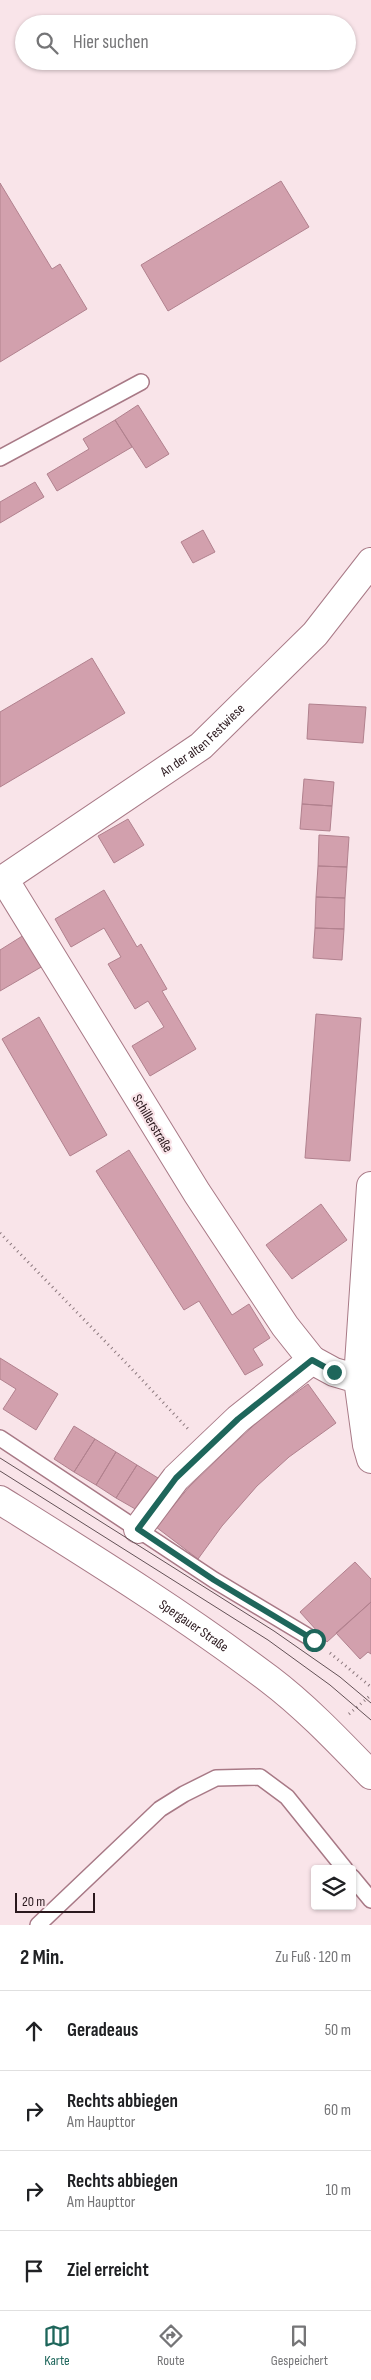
<!DOCTYPE html>
<html lang="de">
<head>
<meta charset="utf-8">
<style>
	:root { --surface:#fff; --page:#f2f2f2; --text:#202124; --muted:#757577; --line:#e0e0e0; --accent:#1e665b }
	body { margin:0; font-family:"Sofia Sans Condensed",sans-serif; background:var(--page); color:var(--text) }
	.controls { position:absolute; right:15px; bottom:15px; display:grid; overflow:hidden; border-radius:5px; box-shadow:0 1px 4px #0004 }
	.controls button { width:45px; height:45px; display:grid; place-items:center; padding:0; border:0; border-bottom:1px solid var(--line); background:var(--surface); color:var(--text); font:25px sans-serif }
	.scale { position:absolute; left:15px; bottom:12px; width:80px; box-sizing:border-box; padding-left:5px; border:2px solid #2a181d; border-top:0; font-size:14px; line-height:18px; white-space:nowrap; color:#2a181d; -webkit-text-stroke:4px #f9e4e9; paint-order:stroke }
	.stop { position:absolute; width:15px; height:15px; margin:-11px; border:4px solid #1e665b; border-radius:50%; background:#fff }
	.stop.end { background:#1e665b; border-color:#fff; box-shadow:0 1px 5px #0008 }
	.list { margin:0; padding:0; list-style:none }
	h2 { display:flex; justify-content:space-between; align-items:center; height:65px; margin:0; padding:0 20px; font-size:21px }
	h2 small { font-size:16px; font-weight:400; color:var(--muted) }
	.list li { display:grid; grid-template-columns:32px 1fr auto; gap:15px; align-items:center; box-sizing:border-box; height:80px; padding:0 20px; border-top:1px solid var(--line) }
	.list b { display:block; font-size:19px; white-space:nowrap }
	.list p { margin:0; font-size:16px; white-space:nowrap; color:var(--muted) }
	.list em { font-size:16px; font-style:normal; color:var(--muted) }
	.icon { flex:none; width:28px; height:28px; fill:none; stroke:currentColor; stroke-width:2; stroke-linecap:round; stroke-linejoin:round }
	.map { position:relative; flex:none; width:371px; height:1925px; overflow:hidden }
	.search { position:absolute; background:var(--surface); box-shadow:0 1px 4px #0004; left:15px; right:15px; top:15px; height:55px; display:flex; align-items:center; gap:12px; box-sizing:border-box; padding:0 18px; border-radius:28px; color:var(--muted); font-size:19px }
	.sheet { height:385px; background:var(--surface) }
	nav { display:flex; justify-content:space-around; align-items:center; box-sizing:border-box; height:70px; border-top:1px solid var(--line); background:var(--surface); font-size:14px; color:var(--muted) }
	nav a { display:grid; justify-items:center; gap:2px }
	nav .on { color:var(--accent) }
	.map>svg:first-child { display:block }
	.building { fill:#d2a0ad; stroke:#b1818e }
	.lines { fill:none; stroke-linecap:round; stroke-linejoin:round }
	.lane-casing { stroke:#a87986; stroke-width:18 }
	.street-casing { stroke:#a87986; stroke-width:30 }
	.secondary-casing { stroke:#a87986; stroke-width:30 }
	.path { stroke:#8b787d; stroke-width:3; stroke-dasharray:1 4; stroke-linecap:butt }
	.lane { stroke:#fff; stroke-width:15 }
	.street { stroke:#fff; stroke-width:28 }
	.secondary { stroke:#fff; stroke-width:28 }
	.tram { stroke:#635156; stroke-width:1 }
	.route { stroke:#1e665b; stroke-width:6 }
	.labels { text-anchor:middle; stroke-width:4.5; stroke-linejoin:round; paint-order:stroke }
	.street-label { font-size:14px; fill:#2a181d; stroke:#f9e4e9 }
</style>
</head>
<body>
<div class="map">
<svg width="371" height="1925" viewBox="0 0 371 1925">
	<rect width="100%" height="100%" fill="#f9e4e9"/>
	<!-- building -->
	<path class="building" d="M281 181 309 227 168 311 141 265Z
		M0 183 52 269 60 264 87 309 0 362Z
		M138 405 169 454 146 468 115 420Z
		M115 420 132 447 57 491 47 474 89 449 83 439Z
		M35 482 44 497 0 523V502Z
		M203 530 215 552 193 563 181 542Z
		M92 658 125 713 0 787V712Z
		M309 704 366 707 363 743 307 739Z
		M304 779 334 782 332 806 302 804Z
		M302 804 332 806 330 831 300 829Z
		M128 819 144 845 114 863 98 836Z
		M319 835 349 837 347 867 318 866Z
		M318 866 347 867 345 898 316 897Z
		M104 890 137 947 141 944 167 989 162 991 196 1049 150 1076 132 1046 164 1027 148 1001 135 1009 108 964 121 957 104 928 71 947 55 919Z
		M316 897 345 898 344 929 315 928Z
		M315 928 344 929 342 960 313 958Z
		M24 935 43 966 0 991V950Z
		M316 1014 361 1018 350 1161 305 1158Z
		M39 1017 107 1135 70 1156 2 1039Z
		M129 1150 232 1315 249 1304 270 1338 253 1349 263 1365 245 1375 199 1301 184 1310 96 1171Z
		M321 1204 347 1240 292 1279 266 1245Z
		M0 1358 58 1394 36 1430 3 1409 16 1389 0 1379Z
		M308 1384 336 1423 289 1457 257 1486 222 1526 198 1559 156 1527 189 1487 228 1449 263 1417Z
		M74 1426 95 1439 74 1472 54 1459Z
		M95 1439 116 1452 96 1485 74 1472Z
		M116 1452 137 1465 116 1498 96 1485Z
		M137 1465 158 1478 137 1510 116 1498Z
		M355 1562 371 1579V1602L327 1642 300 1612Z
		M371 1602V1654L368 1652 360 1659 336 1633Z"/>
	<g class="lines">
		<!-- lane casing -->
		<g class="lane-casing">
			<path id="lane" d="M0 458 141 382
				M0 1438 214 1580 314 1640
				M352 1877 371 1900
				M38 1925 160 1809 184 1794 216 1778 260 1777 287 1797 345 1869"/>
		</g>
		<!-- street casing -->
		<g class="street-casing">
			<g id="street">
				<path id="s1" d="M312 1360 285 1326 197 1193 4 879 201 746 315 634 371 562"/>
				<path d="M358 1379 371 1186"/>
				<path d="M138 1529 176 1478 238 1419 312 1360 334 1372 358 1379 367 1445 371 1459"/>
			</g>
		</g>
		<!-- secondary casing -->
		<g class="secondary-casing">
			<g id="secondary">
				<path id="s2" d="M0 1500C91 1557 183 1614 269 1679 306 1707 339 1742 371 1775"/>
			</g>
		</g>
		<!-- path -->
		<path class="path" d="M0 1233 130 1367 189 1430
			M330 1653 371 1687
			M349 1714 371 1695"/>
		<!-- lane -->
		<use href="#lane" class="lane"/>
		<!-- street -->
		<use href="#street" class="street"/>
		<!-- secondary -->
		<use href="#secondary" class="secondary"/>
		<!-- tram -->
		<path class="tram" d="M0 1458 274 1631 340 1677 371 1703
			M0 1471 268 1640 330 1685 371 1720"/>
	</g>
	<g class="lines">
		<!-- route -->
		<path class="route" d="M314 1640 214 1580 138 1529 176 1478 238 1419 312 1360 334 1372"/>
	</g>
	<g class="labels">
		<!-- street labels -->
		<g class="street-label">
			<text dy="5" stroke="none"><textPath href="#s1" startOffset="814">An der alten Festwiese</textPath></text>
			<text transform="translate(153 1123) rotate(59)" y="5">Schillerstraße</text>
			<text dy="5" stroke="none"><textPath href="#s2" startOffset="231">Spergauer Straße</textPath></text>
		</g>
	</g>
</svg>
<div class="controls">
<button><svg class="icon" aria-label="layers" viewBox="0 0 24 24"><path d="M12 4l9 5-9 5-9-5zM3 14l9 5 9-5"/></svg></button>
</div>
<div class="scale">20 m</div>
<div class="stop" style="left:314px;top:1640px"></div>
<div class="stop end" style="left:334px;top:1372px"></div>
<div class="search"><svg class="icon" aria-label="search" viewBox="0 0 24 24"><circle cx="10" cy="10" r="6"/><path d="M15 15l6 6"/></svg>Hier suchen</div>
</div>
<section class="sheet">
<h2>2 Min.<small>Zu Fuß · 120 m</small></h2>
<ul class="list">
<li><svg class="icon" aria-label="ahead" viewBox="0 0 24 24"><path d="M12 20V5M6 11l6-6 6 6"/></svg><div><b>Geradeaus</b></div><em>50 m</em></li>
<li><svg class="icon" aria-label="right" viewBox="0 0 24 24"><path d="M7 20v-9h11M14 6l5 5-5 5"/></svg><div><b>Rechts abbiegen</b><p>Am Haupttor</p></div><em>60 m</em></li>
<li><svg class="icon" aria-label="right" viewBox="0 0 24 24"><path d="M7 20v-9h11M14 6l5 5-5 5"/></svg><div><b>Rechts abbiegen</b><p>Am Haupttor</p></div><em>10 m</em></li>
<li><svg class="icon" aria-label="arrive" viewBox="0 0 24 24"><path d="M6 21V4h12l-3 4 3 4H6"/></svg><div><b>Ziel erreicht</b></div></li>
</ul>
</section>
<nav>
<a class="on"><svg class="icon" aria-label="map" viewBox="0 0 24 24"><path d="M3 6l6-2 6 2 6-2v14l-6 2-6-2-6 2zM9 4v14M15 6v14"/></svg>Karte</a>
<a><svg class="icon" aria-label="directions" viewBox="0 0 24 24"><path d="M12 3l9 9-9 9-9-9zM9 14v-3h6M13 9l2 2-2 2"/></svg>Route</a>
<a><svg class="icon" aria-label="saved" viewBox="0 0 24 24"><path d="M7 4h10v16l-5-4-5 4z"/></svg>Gespeichert</a>
</nav>
</body>
</html>
